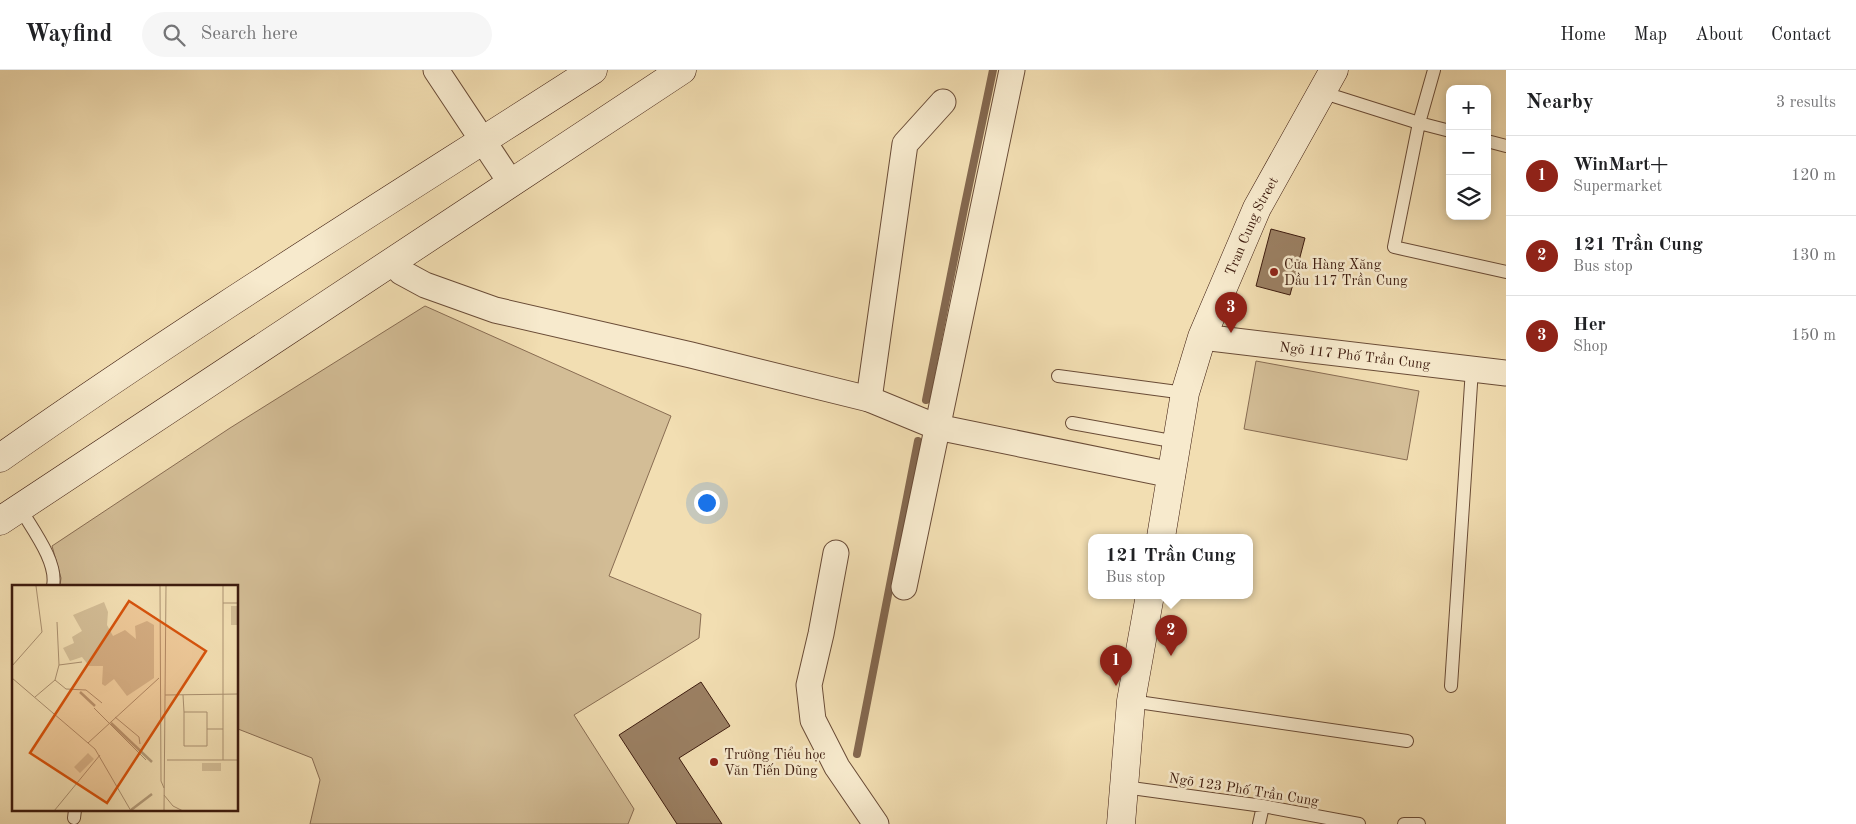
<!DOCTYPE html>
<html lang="en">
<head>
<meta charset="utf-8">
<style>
	:root { --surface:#fff; --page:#f6f6f6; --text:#202124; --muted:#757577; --line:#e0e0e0; --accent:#8f2418 }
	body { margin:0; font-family:"Old Standard TT",serif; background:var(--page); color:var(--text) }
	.controls { position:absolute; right:15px; top:15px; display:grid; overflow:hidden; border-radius:10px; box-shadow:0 2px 8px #0003 }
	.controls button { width:45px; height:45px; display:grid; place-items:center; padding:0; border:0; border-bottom:1px solid var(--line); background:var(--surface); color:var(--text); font:25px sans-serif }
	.you { position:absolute; left:706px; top:432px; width:18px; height:18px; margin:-12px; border:4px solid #fff; border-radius:50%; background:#1a73e8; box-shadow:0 0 0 8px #1a73e833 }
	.badge { display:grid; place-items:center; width:32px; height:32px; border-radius:50%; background:var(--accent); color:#fff; font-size:16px; font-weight:700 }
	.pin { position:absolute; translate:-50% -41px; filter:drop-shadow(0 1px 2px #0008) }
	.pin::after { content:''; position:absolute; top:26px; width:18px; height:15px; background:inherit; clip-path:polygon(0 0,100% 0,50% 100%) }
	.popup { position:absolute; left:1088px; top:464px; width:165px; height:65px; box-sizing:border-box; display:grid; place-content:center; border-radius:10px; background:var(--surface); filter:drop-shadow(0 1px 4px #0005); font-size:16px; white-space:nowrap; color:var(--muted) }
	.popup b { font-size:19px; color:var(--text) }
	.popup::after { content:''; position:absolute; left:50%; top:100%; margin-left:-10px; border:10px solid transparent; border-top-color:var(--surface) }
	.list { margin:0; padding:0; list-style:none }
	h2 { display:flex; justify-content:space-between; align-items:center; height:65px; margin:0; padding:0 20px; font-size:21px }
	h2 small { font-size:16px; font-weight:400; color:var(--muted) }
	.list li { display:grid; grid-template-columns:32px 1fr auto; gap:15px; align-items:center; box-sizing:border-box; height:80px; padding:0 20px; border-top:1px solid var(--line) }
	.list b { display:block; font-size:19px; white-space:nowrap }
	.list p { margin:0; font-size:16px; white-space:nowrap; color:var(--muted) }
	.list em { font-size:16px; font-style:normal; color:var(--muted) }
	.icon { flex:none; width:28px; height:28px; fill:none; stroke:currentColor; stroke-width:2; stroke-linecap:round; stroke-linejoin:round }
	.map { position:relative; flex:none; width:1506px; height:754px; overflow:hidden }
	header { display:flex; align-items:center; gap:30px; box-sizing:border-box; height:70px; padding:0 25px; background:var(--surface); border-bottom:1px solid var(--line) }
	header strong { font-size:24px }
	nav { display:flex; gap:28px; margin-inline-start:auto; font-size:18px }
	.search { width:350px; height:45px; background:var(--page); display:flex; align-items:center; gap:12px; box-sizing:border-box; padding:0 18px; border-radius:28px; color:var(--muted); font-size:19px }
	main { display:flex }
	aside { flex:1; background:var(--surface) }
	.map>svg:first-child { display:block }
	.green { fill:#d3bd96; stroke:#886c52 }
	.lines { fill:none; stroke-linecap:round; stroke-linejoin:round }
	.stream { stroke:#84684f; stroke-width:8 }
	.building { fill:#9b8063; stroke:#3d1b0e }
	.lane-casing { stroke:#6a4c37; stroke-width:14 }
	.street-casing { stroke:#6a4c37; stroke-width:27 }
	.secondary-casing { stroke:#3d1b0e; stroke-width:29 }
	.lane { stroke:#f7eacd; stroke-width:12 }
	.street { stroke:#f7eacd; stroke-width:25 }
	.secondary { stroke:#f7eacd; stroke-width:28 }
	.poi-dot { fill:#8f2418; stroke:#f7eacd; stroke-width:2 }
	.labels { text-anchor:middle; stroke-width:5; stroke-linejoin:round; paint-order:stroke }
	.street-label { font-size:14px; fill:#3d1b0e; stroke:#f7eacd }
	.poi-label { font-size:14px; fill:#3d1b0e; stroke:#f7eacd; text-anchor:start }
	.inset-river { fill:none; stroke:#b49c7a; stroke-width:2.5 }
	.inset-road { fill:none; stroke:#aa9070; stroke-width:1 }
	.view { fill:#d7530c; fill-opacity:0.15; stroke:#d7530c; stroke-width:2.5 }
	.inset-edge { fill:none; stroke:#3d1b0e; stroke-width:2.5 }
</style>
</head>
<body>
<header>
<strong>Wayfind</strong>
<div class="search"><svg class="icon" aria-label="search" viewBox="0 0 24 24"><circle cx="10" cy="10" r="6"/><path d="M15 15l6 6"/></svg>Search here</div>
<nav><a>Home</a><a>Map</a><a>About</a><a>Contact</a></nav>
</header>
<main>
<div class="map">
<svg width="1506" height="754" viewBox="0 0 1506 754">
	<rect width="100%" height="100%" fill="#f2deb2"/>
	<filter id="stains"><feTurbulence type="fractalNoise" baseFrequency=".004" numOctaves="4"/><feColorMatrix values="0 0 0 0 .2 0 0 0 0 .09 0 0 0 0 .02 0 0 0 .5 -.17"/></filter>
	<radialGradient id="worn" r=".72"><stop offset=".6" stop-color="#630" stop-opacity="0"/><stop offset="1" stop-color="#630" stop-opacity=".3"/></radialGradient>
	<!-- green -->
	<path class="green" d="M425 236 671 346 609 506 701 544 699 568 574 645 634 739 628 754H310L320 710 312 688 238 659V516H60L61 508 52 476 230 358Z
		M1256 291 1419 321 1407 390 1244 359Z"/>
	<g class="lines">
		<!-- stream -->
		<path class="stream" d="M926 330 964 139 993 0
			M857 684 918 371"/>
	</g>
	<!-- building -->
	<path class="building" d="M1271 159 1305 168 1290 225 1256 216Z
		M701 612 730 656 679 688 722 754H677L619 665Z"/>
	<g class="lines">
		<!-- lane casing -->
		<g class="lane-casing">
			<path id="lane" d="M1434 0 1419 53 1450 61
				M1321 22 1419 53 1394 177 1506 202
				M1487 71 1506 76
				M1058 306 1185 323
				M1072 353 1177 372
				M20 438C32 459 58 492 53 516
				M1451 616 1472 299
				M1131 631 1407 671
				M1124 717 1263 736 1359 754
				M74 748 75 740
				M1259 754 1263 736
				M1404 754H1419"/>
		</g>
		<!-- street casing -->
		<g class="street-casing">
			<g id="street">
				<path d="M436 0 511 113"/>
				<path d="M401 202 425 215 495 240 691 285 869 329 937 357 1172 405"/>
				<path id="s1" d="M1202 267 1506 303"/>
				<path d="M869 329 905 74 943 32"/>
				<path d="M836 483 821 564 809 615 813 650 837 697 876 754"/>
				<path d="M904 517 1012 0"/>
			</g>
		</g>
		<!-- secondary casing -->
		<g class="secondary-casing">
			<g id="secondary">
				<path d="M0 388C193 252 394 128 593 0"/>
				<path d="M0 451 682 0"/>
				<path id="s2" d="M1161 467 1185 323 1202 267 1257 138 1334 0"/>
				<path d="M1121 754 1131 631 1150 525"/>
			</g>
		</g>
		<!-- lane -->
		<use href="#lane" class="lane"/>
		<!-- street -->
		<use href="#street" class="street"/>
		<!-- secondary -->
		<use href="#secondary" class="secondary"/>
	</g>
	<!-- markers -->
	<g class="poi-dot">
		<circle cx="1274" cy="202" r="5"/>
		<circle cx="714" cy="692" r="5"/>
	</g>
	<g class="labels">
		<!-- street labels -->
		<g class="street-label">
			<text dy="5" stroke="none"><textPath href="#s2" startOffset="326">Tran Cung Street</textPath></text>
			<text dy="5" stroke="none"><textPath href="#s1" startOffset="154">Ngõ 117 Phố Trần Cung</textPath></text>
			<text transform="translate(1244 719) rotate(9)" y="5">Ngõ 123 Phố Trần Cung</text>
		</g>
		<!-- poi labels -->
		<g class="poi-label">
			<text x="1284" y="199">Cửa Hàng Xăng<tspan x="1284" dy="16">Dầu 117 Trần Cung</tspan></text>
			<text x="724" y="689">Trường Tiểu học<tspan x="724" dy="16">Văn Tiến Dũng</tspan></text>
		</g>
	</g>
	<!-- overview -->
	<g transform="translate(12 515)">
		<rect width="226" height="226" fill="#f2deb2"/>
		<path d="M92 17 96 27 95 40 101 51 113 45 124 54 123 41 135 36 142 40V93L115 111 102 94 93 101 90 99 91 81H77L70 72 58 76 51 63 62 58 60 52 70 46 61 30ZM219 21H226V40H219ZM76 168 82 174 68 188 62 182ZM190 178H209V186H190Z" fill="#d3bd96"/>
		<path class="inset-river" d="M68 107 83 121M99 138 140 177M119 225 140 209"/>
		<path class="inset-road" d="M148 1 149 196 152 203M211 1V175M211 18H227M45 37 47 80M0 81 30 47 24 1M0 93 83 164 119 226M43 95 54 104 74 105 90 118M153 110 227 109M171 110 172 127M23 112 43 95 47 80 70 77M82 123 134 175M172 127H195V161H172ZM103 132 127 152 128 159M195 144H211M76 158 147 93M155 175H227M152 210 161 221 171 226M42 226 88 170M152 226 154 1M171 226H227"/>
		<path class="view" d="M117 16 194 66 95 218 18 168Z"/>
		<rect width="226" height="226" class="inset-edge"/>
	</g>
	<rect width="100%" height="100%" filter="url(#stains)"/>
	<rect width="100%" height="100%" fill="url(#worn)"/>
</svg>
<div class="controls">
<button>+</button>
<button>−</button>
<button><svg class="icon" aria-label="layers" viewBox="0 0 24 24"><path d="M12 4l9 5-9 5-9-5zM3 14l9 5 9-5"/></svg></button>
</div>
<div class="you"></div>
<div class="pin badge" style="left:1116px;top:616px">1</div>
<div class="pin badge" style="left:1171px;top:586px">2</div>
<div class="popup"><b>121 Trần Cung</b>Bus stop</div>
<div class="pin badge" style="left:1231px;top:263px">3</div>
</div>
<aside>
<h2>Nearby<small>3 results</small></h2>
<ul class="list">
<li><span class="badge">1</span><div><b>WinMart+</b><p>Supermarket</p></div><em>120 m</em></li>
<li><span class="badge">2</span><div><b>121 Trần Cung</b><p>Bus stop</p></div><em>130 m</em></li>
<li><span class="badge">3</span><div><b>Her</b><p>Shop</p></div><em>150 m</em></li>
</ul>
</aside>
</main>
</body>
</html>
